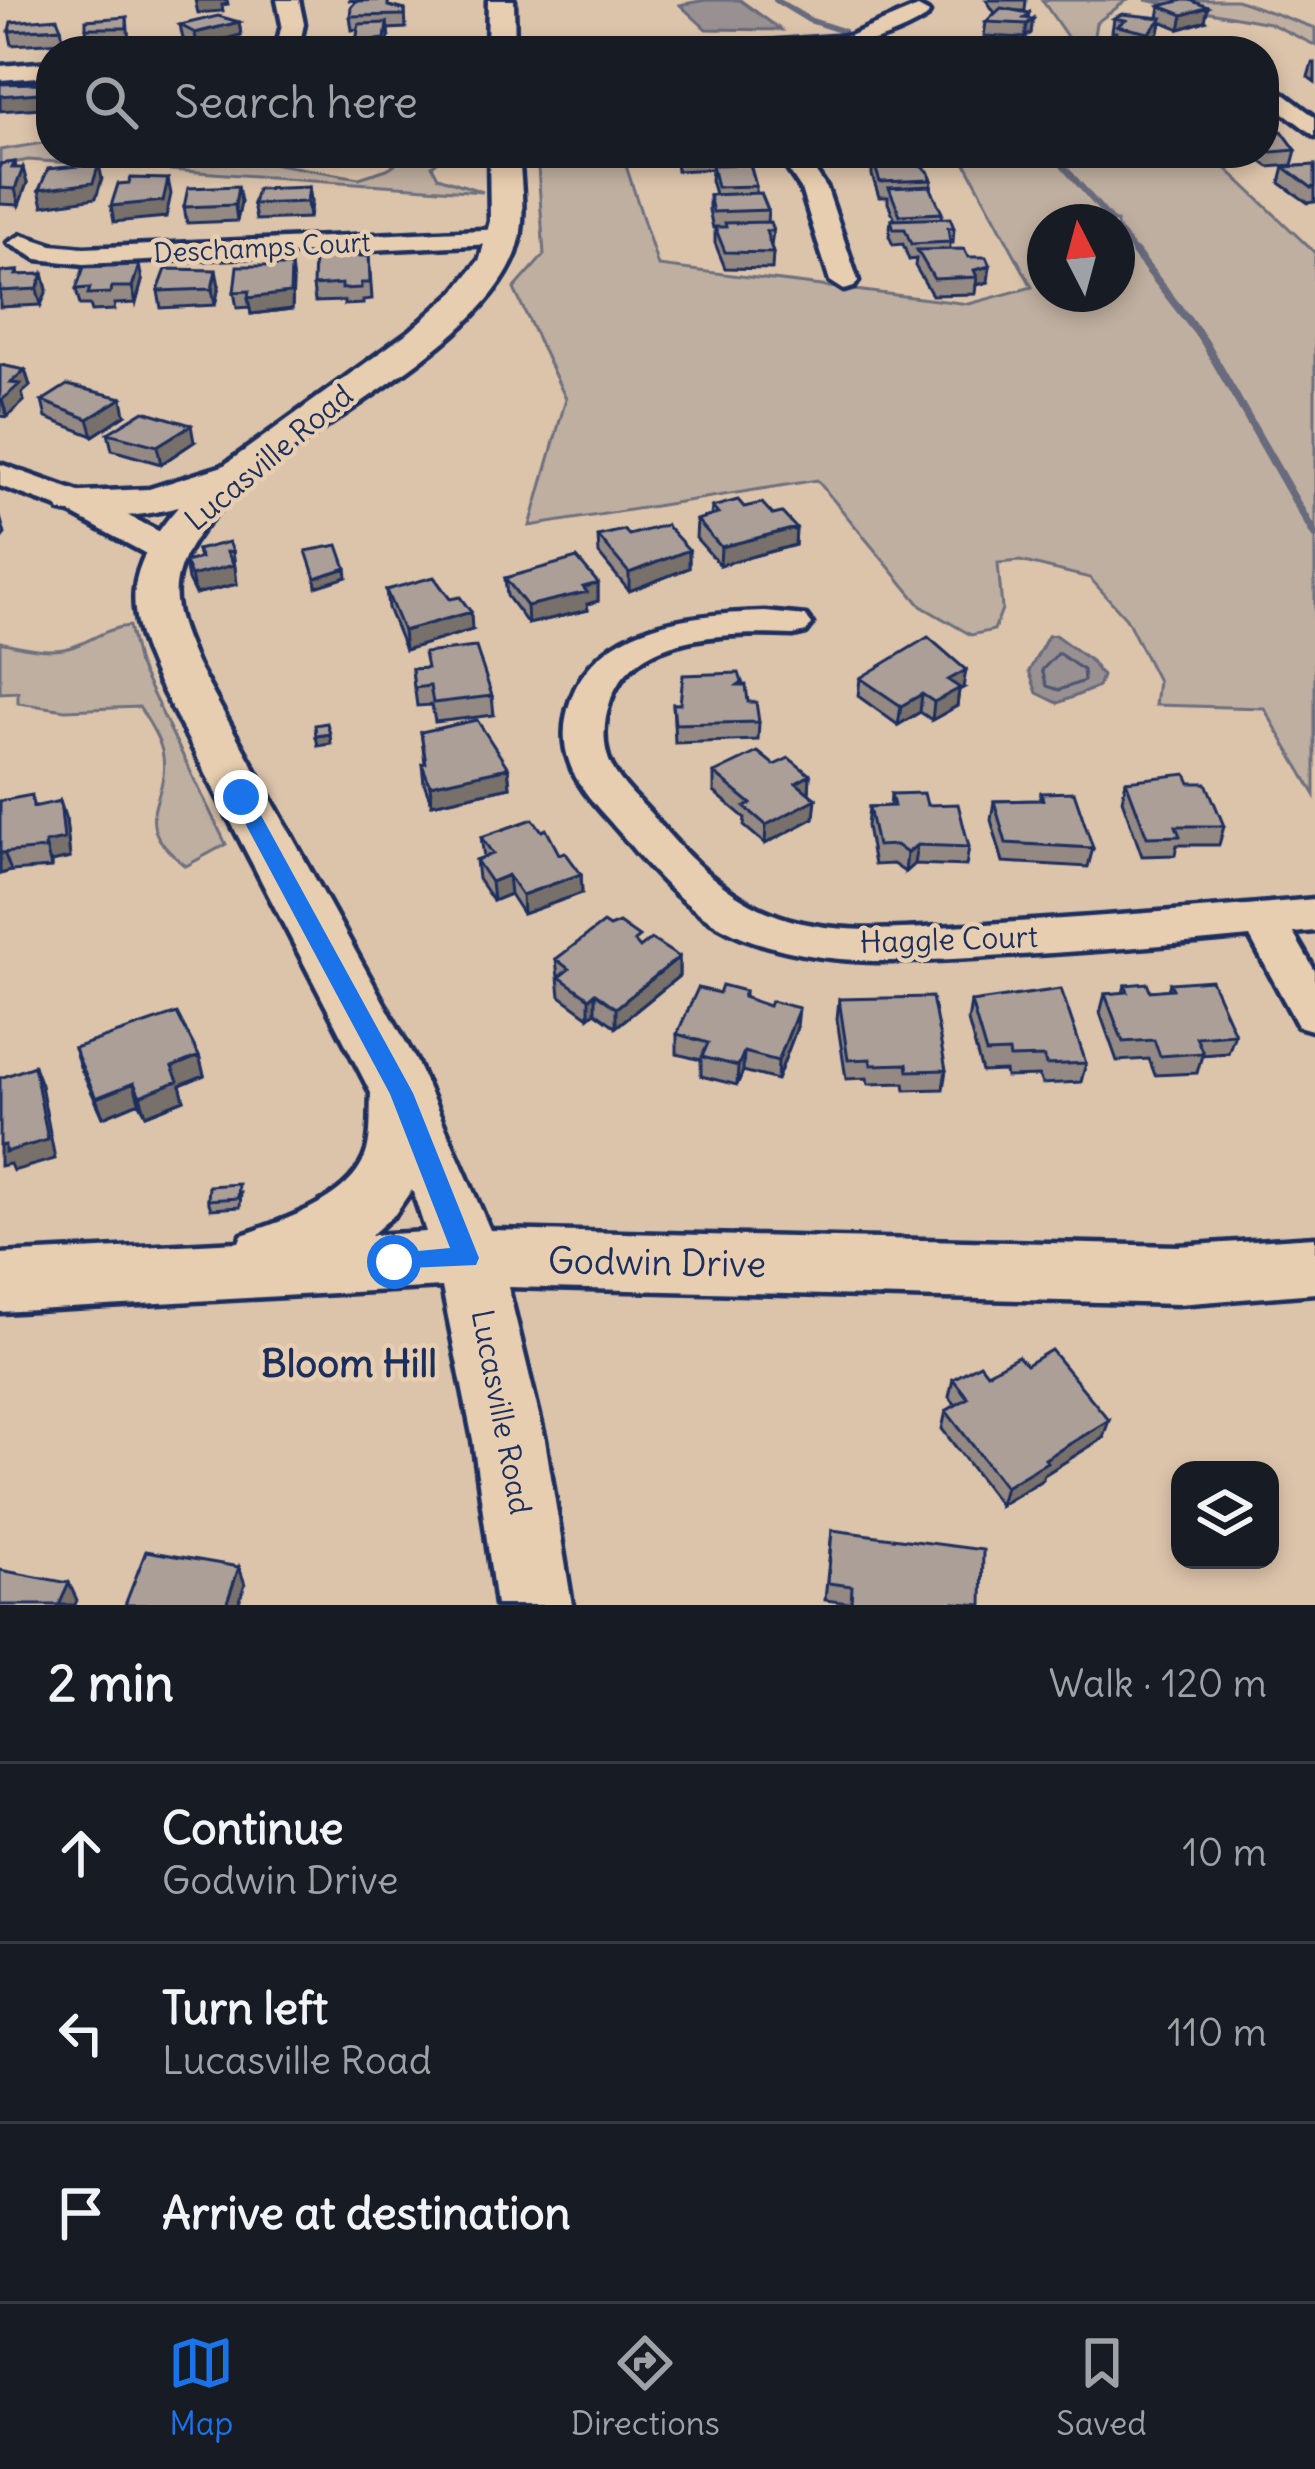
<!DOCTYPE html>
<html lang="en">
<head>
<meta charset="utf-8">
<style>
	:root { --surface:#171b24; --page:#20242c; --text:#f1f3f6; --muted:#9ea1a6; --line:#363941; --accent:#1a73e8 }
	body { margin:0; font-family:Delius,sans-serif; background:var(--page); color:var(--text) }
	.controls { position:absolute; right:36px; bottom:36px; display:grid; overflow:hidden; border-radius:24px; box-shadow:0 6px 18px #0003 }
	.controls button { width:108px; height:108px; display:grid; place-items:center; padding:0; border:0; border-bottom:3px solid var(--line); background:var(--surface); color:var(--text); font:60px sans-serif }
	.compass { position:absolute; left:1027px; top:204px; width:108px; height:108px; border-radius:50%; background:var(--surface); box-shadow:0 6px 18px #0003; rotate:354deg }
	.stop { position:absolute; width:36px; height:36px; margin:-27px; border:9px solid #1a73e8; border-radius:50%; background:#fff }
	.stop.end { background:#1a73e8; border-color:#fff; box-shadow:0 3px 12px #0008 }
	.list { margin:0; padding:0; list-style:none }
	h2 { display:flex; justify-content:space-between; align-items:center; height:156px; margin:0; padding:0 48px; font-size:51px }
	h2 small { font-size:39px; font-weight:400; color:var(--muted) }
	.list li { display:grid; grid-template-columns:78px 1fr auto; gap:36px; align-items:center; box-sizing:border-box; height:180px; padding:0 48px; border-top:3px solid var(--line) }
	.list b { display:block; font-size:45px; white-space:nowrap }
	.list p { margin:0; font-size:39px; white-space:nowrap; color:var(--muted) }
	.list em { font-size:39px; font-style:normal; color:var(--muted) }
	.icon { flex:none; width:66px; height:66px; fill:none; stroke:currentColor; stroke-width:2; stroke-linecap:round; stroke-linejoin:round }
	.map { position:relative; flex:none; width:1315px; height:1605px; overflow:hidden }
	.search { position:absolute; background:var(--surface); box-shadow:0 6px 18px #0003; left:36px; right:36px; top:36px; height:132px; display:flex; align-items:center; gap:30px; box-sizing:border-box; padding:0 42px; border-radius:48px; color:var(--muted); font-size:45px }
	.sheet { height:696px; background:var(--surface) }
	nav { display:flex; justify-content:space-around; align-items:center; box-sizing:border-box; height:168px; border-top:3px solid var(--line); background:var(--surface); font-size:33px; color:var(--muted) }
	nav a { display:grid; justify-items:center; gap:6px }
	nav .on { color:var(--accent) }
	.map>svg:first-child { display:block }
	.green { fill:#bfafa0; stroke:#6d6f7f; stroke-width:3; fill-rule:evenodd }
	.water { fill:#999191; stroke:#676a7d; stroke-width:3 }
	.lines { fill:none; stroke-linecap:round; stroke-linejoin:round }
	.shore { stroke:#4d5672; stroke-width:3 }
	.stream-far1 { stroke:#676a7d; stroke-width:6 }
	.stream { stroke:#676a7d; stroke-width:8 }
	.minor-casing { stroke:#1b2f5e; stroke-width:9 }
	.tertiary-casing { stroke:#1b2f5e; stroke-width:9 }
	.minor { fill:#e8ceb0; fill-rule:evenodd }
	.tertiary { fill:#e8ceb0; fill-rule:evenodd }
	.wall { fill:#948983; stroke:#1b2f5e; stroke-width:3 }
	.shaded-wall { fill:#786f6a; stroke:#1b2f5e; stroke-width:3 }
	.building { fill:#ac9f98; stroke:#1b2f5e; stroke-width:3 }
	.route { fill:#1a73e8 }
	.labels { text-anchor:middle; stroke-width:9; stroke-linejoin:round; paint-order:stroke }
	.far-street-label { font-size:27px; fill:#1b2f5e; stroke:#e8ceb0 }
	.street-label { font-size:30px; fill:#1b2f5e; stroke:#e8ceb0 }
	.near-street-label { font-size:36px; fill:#1b2f5e; stroke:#e8ceb0 }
	.near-neighbourhood-label { font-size:39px; font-weight:bold; fill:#1b2f5e; stroke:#e8ceb0 }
</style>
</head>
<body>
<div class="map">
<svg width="1315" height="1605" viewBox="0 0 1315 1605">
	<rect width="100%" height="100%" fill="#dcc4ab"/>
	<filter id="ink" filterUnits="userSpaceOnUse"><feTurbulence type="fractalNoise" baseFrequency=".00833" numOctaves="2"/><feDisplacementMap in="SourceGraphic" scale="24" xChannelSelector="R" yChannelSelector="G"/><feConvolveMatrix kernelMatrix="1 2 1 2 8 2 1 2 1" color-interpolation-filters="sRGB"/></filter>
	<g filter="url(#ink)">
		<!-- green -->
		<path class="green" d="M1042 0H1127L1096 23 1093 42 1102 51H1047L1068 38Z
			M1145 0H1237L1315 28V45L1269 23Z
			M42 143 51 145V153H118L149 164 176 165 259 161 359 178 387 169 414 153H448L432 166 438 177 483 192 28 160 0 166V150Z
			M537 153H622L658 266 969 304 1032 287 960 153H1210L1315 253V795L1264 708 1155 705 1158 681 1126 618 1090 578 1020 561 998 563 1002 609 994 630 971 635 921 606 817 480 530 526 566 399 514 289 544 255ZM1045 222H1117V294H1045Z
			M129 626 138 664 226 844 186 866C123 819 173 802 162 751 158 736 148 720 139 707L65 710 18 703V692L0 693V642C22 647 50 654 72 647 93 640 106 628 129 626Z"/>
		<!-- water -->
		<path class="water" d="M705 0H740L781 30 706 29 680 5Z
			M1055 635 1091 661 1102 676 1098 687 1058 703 1037 693 1029 671 1048 636Z"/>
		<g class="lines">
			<!-- shore -->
			<path class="shore" d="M1058 653 1083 670 1084 681 1059 690 1047 686 1042 670Z"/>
			<!-- stream-far1 -->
			<path class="stream-far1" d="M776 0 809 20 843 31
				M899 49 905 51
				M1052 153 1112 222
				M1117 229 1137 255"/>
			<!-- stream -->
			<path class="stream" d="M1135 252 1204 341 1315 535"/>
			<!-- minor casing -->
			<g class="minor-casing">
				<path id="minor" d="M277 0H299L304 24 298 51H276L282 24Z
					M918 7 929 13 926 18C859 58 804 51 729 51L740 44 849 36Z
					M1239 42 1247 44 1250 51H1228Z
					M51 62V76L0 80V66Z
					M1264 79 1315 117V136L1264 98Z
					M777 153H803L827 189 858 281 854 287 844 290 830 281 801 189Z
					M504 229 514 231 518 237 514 243 84 264 37 259 8 243 22 235 52 245 84 248Z
					M0 464 87 495 178 541 183 549 178 557H152L63 509 0 486Z
					M765 612 806 616 812 624 806 632 793 635C732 633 633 631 610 702 603 722 602 746 611 765 621 786 643 803 657 821 691 861 728 898 778 916 843 939 920 927 987 924 1096 917 1206 909 1315 899V931L1293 933 1315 971V1031L1298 1026 1250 937C1169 945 1087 951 1005 956 917 961 830 970 745 938 693 918 656 877 622 835 603 812 578 790 569 761 562 741 564 719 571 699 599 622 695 614 765 612Z"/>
			</g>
			<!-- tertiary casing -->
			<g class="tertiary-casing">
				<path id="tertiary" d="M488 0H514L515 51H487Z
					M489 153H519C521 186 527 221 516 253 470 377 191 465 176 586 173 612 187 641 197 665L416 1061 490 1230 1178 1246 1315 1237V1293L1178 1304 508 1287 545 1440 572 1605H496L473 1440 442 1287 0 1312V1254L239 1242 242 1235C283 1221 353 1199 367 1151 372 1132 370 1112 371 1093L159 683C124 608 123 571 178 507 138 517 100 521 60 511L54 502 60 493 149 489 223 466 410 331 455 291 480 259 490 221ZM412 1189 426 1232 371 1235 395 1214Z"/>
			</g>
			<!-- minor -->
			<use href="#minor" class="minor"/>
			<!-- tertiary -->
			<use href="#tertiary" class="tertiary"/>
		</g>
		<!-- wall -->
		<path class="wall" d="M348 0H388V6L405 10 406 28 388 29 386 51H341L356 48 358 29 352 30 350 16 355 1Z
			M986 0H1026L1025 11H1019L1028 18 1031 33 1025 38 984 36 986 22 995 13Z
			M1160 6 1205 21 1180 29 1161 21 1159 32 1150 42 1174 51H1133L1135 44 1115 39 1116 32H1112L1114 18H1158Z
			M127 17 129 41 88 42 86 28Z
			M239 22 241 35 197 46 183 39 180 25Z
			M61 28 64 42 12 45 9 31Z
			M1312 63H1315V82L1308 77Z
			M1264 132 1296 150 1292 165 1269 167 1249 153H1264Z
			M675 153H730L729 164 756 186V193L768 210 767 222 773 231 771 247 773 253 772 269 725 268 715 243V228H713L709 210V195L715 194 711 180 712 169 677 171Z
			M865 153H925V160L913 161 932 180 931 190 942 213 941 218 954 228 953 243H950V249L968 257 988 282 976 285 975 294 932 295 915 266 916 259 909 260 903 244 893 245 889 236 891 220H895L888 203V197H879L872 175V164L867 158Z
			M15 162 16 168 27 183 19 205 0 204V164Z
			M1315 165V202L1308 203 1280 183 1284 167Z
			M309 187 311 202 309 218 256 220 253 204Z
			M241 202 237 221 187 223 184 207Z
			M369 256 372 299 363 300V304L344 305V301L315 302 313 286Z
			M18 271 19 275 43 274 47 290 41 305 0 307V272Z
			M142 281 136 303 115 304 114 310 92 311 90 305H80L76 289Z
			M293 282 292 309 251 314 250 307 237 308 234 292Z
			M219 286 215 305 161 308 158 291Z
			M0 365 25 370 30 386 22 393 24 401 7 417 0 416Z
			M42 401 125 415 93 436 46 418Z
			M108 433 194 442 161 464 112 450Z
			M712 507H744L773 515 796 528 795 545 720 565 696 538 697 520 711 516Z
			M629 535 689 550V568L629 591 599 554 598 536Z
			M197 550 233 551 237 584 195 594 188 580 185 562 199 559Z
			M505 578 598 583V601L587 604 588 610 528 624 507 596Z
			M386 590 472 630 405 650 388 608Z
			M412 669 492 696 494 715 435 722 432 705 417 706Z
			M860 678 963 688 959 690 957 706 932 720 920 712 898 725 858 696Z
			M742 682 748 702 759 722 758 740 675 743 673 704H680Z
			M421 732 508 768 510 787 432 804 424 783 422 764 425 763Z
			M774 765 810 775 809 793 814 818 765 844 744 826 745 818 714 792V773Z
			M1126 781 1190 783 1224 826 1219 845H1177L1175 855 1142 856 1122 800Z
			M1041 793 1093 848 1088 867 1003 862 991 820 994 801 1040 800Z
			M891 794 927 805 969 847 966 866 914 864 905 872 893 864 874 865 867 826 869 807 890 806Z
			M0 801 36 806 66 820 70 858 51 862V868L11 871 0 874Z
			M481 837 559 854 581 874 582 893 523 914 510 894 493 901 478 879 476 860 484 857Z
			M639 947 679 957V976L616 1027 595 1012 589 1017 560 996 556 959Z
			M1170 983 1235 1034 1228 1053 1202 1055 1197 1073 1155 1075 1149 1059 1117 1061 1100 1013 1105 994 1123 993 1125 985 1150 991 1168 990Z
			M745 991V997L797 1027 777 1080 743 1071 737 1085 701 1076V1060L677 1054V1034L719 993Z
			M839 999 946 1070 943 1089 905 1090 904 1083 868 1084 867 1078 846 1079 837 1019Z
			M971 1002 1086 1063 1081 1082 1042 1084 1039 1076 1006 1077 1005 1071 982 1072 968 1021Z
			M74 1048 199 1056 204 1075 180 1085 184 1100 146 1115 139 1102 103 1117 80 1067Z
			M241 1193 240 1207 211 1209 208 1200Z
			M1026 1365 1103 1438 1044 1475 1042 1480 1000 1505 942 1429 946 1411 956 1405 949 1397 953 1379Z
			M832 1530 982 1605H849V1603L825 1600Z"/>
		<!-- shaded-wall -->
		<path class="shaded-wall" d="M195 0H227L228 4 222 5 223 11 198 13Z
			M1208 7 1205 21 1180 29 1183 15Z
			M1029 13 1027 24 1033 19 1031 33 1025 38 1027 24 1024 18Z
			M1162 18 1159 32 1146 46 1149 33Z
			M239 22 241 35 197 46 195 33Z
			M387 23 389 37 386 51H357L356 42Z
			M38 83 42 97 41 108 0 111V96Z
			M876 153H925V160L874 166Z
			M99 164 102 179 96 198 43 206 39 190Z
			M23 168 27 183 19 205 15 189Z
			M168 179 171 194 166 217 114 222 111 206Z
			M238 186 241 202 237 221 235 205Z
			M309 187 311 202 309 218 307 202Z
			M139 265 142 281 136 303 132 287Z
			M291 266 293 282 292 309 251 314 248 298Z
			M990 266 988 282 976 285 977 277 974 270Z
			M216 270 219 286 215 305 212 289Z
			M43 274 47 290 41 305 37 289Z
			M25 370 30 386 22 393 24 401 7 417 2 400 10 383Z
			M122 398 125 415 93 436 88 419Z
			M191 425 194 442 161 464 157 446Z
			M0 517 5 534 0 540Z
			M796 528 795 545 720 565 721 547Z
			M689 550V568L629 591V573Z
			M233 551 237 584 195 594 191 576 227 552Z
			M346 568 347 577 316 587 315 578Z
			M598 583V601L587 604 588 610 528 624 527 606Z
			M471 612 472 630 405 650 403 631Z
			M966 670 963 688 959 690 957 706 932 720 934 702 948 680Z
			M922 694 920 712 898 725 901 706Z
			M330 734 331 744 318 746 316 736Z
			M508 768 510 787 432 804 430 785Z
			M810 775 809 794 796 783Z
			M816 799 814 818 765 844 766 825Z
			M60 801 66 820 70 858 51 862V868L45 843Z
			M917 845 914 864 905 872 907 853Z
			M4 852 11 871 0 874V853Z
			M581 874 582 893 523 914 522 895Z
			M508 875 510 894 493 901 491 882Z
			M679 957V976L616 1027V1008Z
			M595 993V1012L589 1017V998Z
			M799 1008 797 1027 777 1080 778 1061Z
			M744 1052 743 1071 737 1085 738 1066Z
			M199 1056 204 1075 180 1085 184 1100 146 1115 140 1096 172 1067Z
			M34 1066 41 1085 55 1159 13 1171 10 1164 0 1166V1146Z
			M134 1083 139 1102 103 1117 96 1098Z
			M1109 1420 1103 1438 1044 1475 1042 1480 1000 1505 1005 1487 1045 1459Z
			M239 1567 245 1584 238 1605H226Z
			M69 1583 77 1600 75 1605H59Z"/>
		<!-- building -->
		<path class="building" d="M388 0V6L405 10V15L350 16 351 7 356 1Z
			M1183 0H1190L1208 7 1183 15 1160 6Z
			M1001 8 1029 13 1024 18 1033 19 1027 24 986 22Z
			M1122 14 1162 18 1149 33 1117 26 1125 20 1114 18Z
			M218 16 239 22 195 33 180 25Z
			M127 17V28H86V20Z
			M57 18 61 28 9 31 11 22Z
			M387 23 385 39 356 42 359 24Z
			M1163 41 1174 50 1145 51 1135 43Z
			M375 47 376 51H341L340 49Z
			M38 83V93L0 96V84Z
			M1282 131 1296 150 1272 152 1264 147V132Z
			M677 153H725L677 156Z
			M908 158 928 171 932 180 880 182 873 160Z
			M15 162 12 168H23L15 189 0 188V164Z
			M99 164 93 183 39 190 48 169Z
			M750 164 756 186 717 187 712 165Z
			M1315 165V187L1312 188 1284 167Z
			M131 178 168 179 163 201 111 206 118 184 129 183Z
			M238 186 235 205 184 207 188 188Z
			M930 186 942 213 900 215 889 188Z
			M309 187 307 202 253 204 257 189Z
			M761 193 768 210 713 212 709 195Z
			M950 218 954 228H948L950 242 911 244 905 229H894L891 220Z
			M770 222 773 231H766L773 253 725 252 715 227H726L725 223Z
			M964 249 968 257H986L990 266 974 270 977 277 934 279 917 250Z
			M314 256H369L370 283H361V288L342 289V284L313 286Z
			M139 265 132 287H112L110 293 88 294 90 288 76 289 84 267Z
			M237 266H291L290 293 248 298 249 291 234 292Z
			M166 269 216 270 212 289 158 291Z
			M18 271 16 275 43 274 37 289 0 291V272Z
			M0 365 25 370 10 383 20 384 2 400 0 399Z
			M67 385 122 398 88 419 42 401Z
			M144 411 191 425 157 446 108 433Z
			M738 500 744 507 762 503 773 515 782 513 796 528 721 547 697 520 718 514 712 507Z
			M666 525 689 550 629 573 598 536 624 530 629 535Z
			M229 542 233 551 227 552 234 565 191 576 185 562 201 558 197 550Z
			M338 545 346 568 315 578 306 551Z
			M577 558 598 583 583 587 587 592 527 606 505 578Z
			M434 577 450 599 460 597 471 612 403 631 386 590Z
			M928 637 966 670 948 680 960 688 934 702 922 694 901 706 860 678Z
			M476 647 492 696 433 703 430 686 414 688 412 669 427 668 424 653Z
			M739 673 742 682 738 685H746L748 702H756L759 722 675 724 673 704H680L683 675Z
			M477 720 508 768 430 785 422 764 426 763 421 732Z
			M327 723 330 734 316 736 315 725Z
			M758 752 774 765 789 758 810 775 796 783 816 799 766 825 745 807 751 804 714 773Z
			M1186 774 1190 783H1206L1224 826H1176L1180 836 1147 837 1126 781Z
			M1074 792 1093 848 1006 843 994 801 1043 800 1041 793Z
			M924 793 927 805 958 804 969 847 917 845 907 853 896 845 877 846 869 807 894 806 891 794Z
			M32 795 33 807 60 801 64 839 45 843V849L0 853V801Z
			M533 819 542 831 546 829 559 854 565 852 581 874 522 895 508 875 491 882 476 860 493 854 481 837Z
			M603 923 609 927 619 923 639 937 634 941 640 948 651 939 679 957 616 1008 595 993 589 998 559 977 569 969 556 959Z
			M1211 980 1235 1034 1196 1037 1203 1053 1160 1056 1154 1040 1123 1042 1105 994 1128 992 1125 985 1147 983 1150 991 1173 989 1170 983Z
			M722 985 745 991 743 997 769 1006 771 1001 799 1008 778 1061 744 1052 738 1066 702 1057 708 1043 677 1034 698 988 719 993Z
			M1061 989 1086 1063 1046 1065 1044 1057 1010 1058 1009 1052 986 1053 971 1002Z
			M932 997 946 1070 908 1071 907 1064 871 1065 870 1059 848 1060 839 999Z
			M177 1013 199 1056 172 1067 178 1081 140 1096 134 1083 96 1098 74 1048Z
			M34 1066 48 1140 5 1152V1145L0 1146V1078Z
			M239 1184 238 1198 208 1200 209 1186Z
			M1051 1350 1109 1420 1045 1459 1047 1462 1005 1487 946 1411 968 1398 953 1379 980 1364 987 1373 1018 1356 1026 1365Z
			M832 1530 983 1550 982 1605 955 1603 956 1605H851L852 1586 828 1583Z
			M146 1551 239 1567 226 1605H125Z
			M0 1570 69 1583 59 1605H0Z"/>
	</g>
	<!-- route -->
	<path class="route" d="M241 791 251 797 413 1093 479 1258 476 1265 386 1269 382 1262 386 1254 450 1248 390 1094 231 797Z"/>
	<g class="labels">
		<!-- far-street labels -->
		<g class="far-street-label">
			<text transform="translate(262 248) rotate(-3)" y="9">Deschamps Court</text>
		</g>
		<!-- street labels -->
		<g class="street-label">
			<text transform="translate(269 458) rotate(-40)" y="10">Lucasville Road</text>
			<text transform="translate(949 940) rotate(-2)" y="10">Haggle Court</text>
			<text transform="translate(501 1412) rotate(79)" y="10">Lucasville Road</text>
		</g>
		<!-- near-street labels -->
		<g class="near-street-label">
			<text transform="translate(657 1262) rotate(1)" y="13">Godwin Drive</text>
		</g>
		<!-- near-neighbourhood labels -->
		<g class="near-neighbourhood-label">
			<text x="349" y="1377">Bloom Hill</text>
		</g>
	</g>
</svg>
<div class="controls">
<button><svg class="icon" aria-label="layers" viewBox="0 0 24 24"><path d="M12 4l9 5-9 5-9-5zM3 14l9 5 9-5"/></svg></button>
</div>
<svg class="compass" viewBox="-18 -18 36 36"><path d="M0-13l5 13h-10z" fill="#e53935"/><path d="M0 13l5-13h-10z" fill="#9ea1a6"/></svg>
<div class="stop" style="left:394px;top:1262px"></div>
<div class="stop end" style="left:241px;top:797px"></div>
<div class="search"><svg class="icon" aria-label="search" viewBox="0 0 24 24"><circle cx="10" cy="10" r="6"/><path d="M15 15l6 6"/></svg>Search here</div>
</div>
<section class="sheet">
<h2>2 min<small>Walk · 120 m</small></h2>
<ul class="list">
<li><svg class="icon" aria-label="ahead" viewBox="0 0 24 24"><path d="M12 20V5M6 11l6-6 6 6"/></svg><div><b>Continue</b><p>Godwin Drive</p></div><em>10 m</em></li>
<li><svg class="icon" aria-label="left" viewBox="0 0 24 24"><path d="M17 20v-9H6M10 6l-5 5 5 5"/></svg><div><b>Turn left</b><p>Lucasville Road</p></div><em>110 m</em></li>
<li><svg class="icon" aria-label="arrive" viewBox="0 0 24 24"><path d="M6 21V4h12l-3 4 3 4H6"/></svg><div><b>Arrive at destination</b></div></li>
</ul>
</section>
<nav>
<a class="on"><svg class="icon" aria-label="map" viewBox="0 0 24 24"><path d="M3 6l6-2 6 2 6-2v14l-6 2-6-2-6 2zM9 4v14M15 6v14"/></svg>Map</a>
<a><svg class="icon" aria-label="directions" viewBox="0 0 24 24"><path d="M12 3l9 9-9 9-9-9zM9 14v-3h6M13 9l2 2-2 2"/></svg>Directions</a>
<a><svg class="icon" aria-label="saved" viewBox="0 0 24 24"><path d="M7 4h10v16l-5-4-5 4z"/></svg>Saved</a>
</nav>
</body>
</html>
